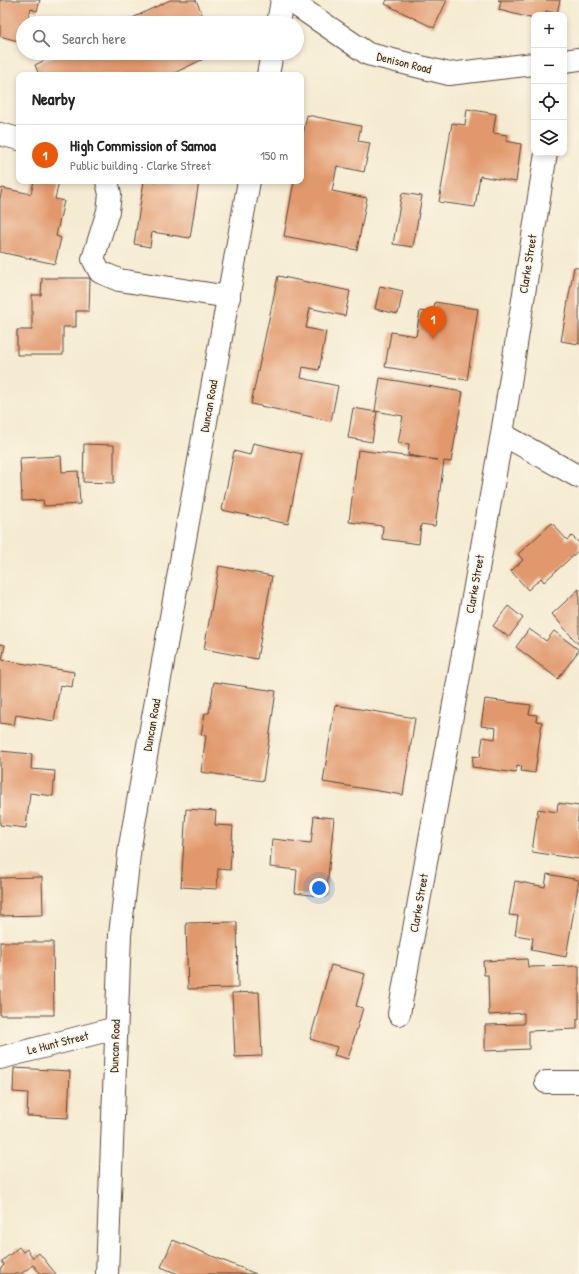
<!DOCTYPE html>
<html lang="en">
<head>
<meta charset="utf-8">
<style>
	:root { --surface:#fff; --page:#f6f6f6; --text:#222; --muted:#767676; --line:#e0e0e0; --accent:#ea580c }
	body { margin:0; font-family:"Patrick Hand",sans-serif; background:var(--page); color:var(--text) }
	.controls { position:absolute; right:12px; top:12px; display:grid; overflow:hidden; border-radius:8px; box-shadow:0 2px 6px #0003 }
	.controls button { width:36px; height:36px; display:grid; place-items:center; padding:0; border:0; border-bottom:1px solid var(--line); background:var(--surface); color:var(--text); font:20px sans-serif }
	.you { position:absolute; left:319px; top:888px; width:14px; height:14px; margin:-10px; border:3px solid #fff; border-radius:50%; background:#1a73e8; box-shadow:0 0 0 6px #1a73e833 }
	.badge { display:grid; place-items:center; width:26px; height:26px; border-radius:50%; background:var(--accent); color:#fff; font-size:13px; font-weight:700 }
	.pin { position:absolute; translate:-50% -33px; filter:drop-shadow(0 1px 2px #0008) }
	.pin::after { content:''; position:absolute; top:21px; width:14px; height:12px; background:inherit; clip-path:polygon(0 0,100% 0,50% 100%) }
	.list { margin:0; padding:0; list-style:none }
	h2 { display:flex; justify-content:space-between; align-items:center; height:52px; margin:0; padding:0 16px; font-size:17px }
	h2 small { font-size:13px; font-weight:400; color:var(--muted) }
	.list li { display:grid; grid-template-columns:26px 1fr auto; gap:12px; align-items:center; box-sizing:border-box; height:60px; padding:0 16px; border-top:1px solid var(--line) }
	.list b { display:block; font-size:15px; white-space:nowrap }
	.list p { margin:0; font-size:13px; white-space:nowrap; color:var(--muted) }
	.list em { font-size:13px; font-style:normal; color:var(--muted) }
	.icon { flex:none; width:22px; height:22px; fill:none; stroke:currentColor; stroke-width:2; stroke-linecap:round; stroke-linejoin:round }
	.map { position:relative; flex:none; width:579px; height:1274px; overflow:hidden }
	.search { position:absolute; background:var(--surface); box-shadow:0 2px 6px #0003; left:16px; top:16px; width:288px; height:44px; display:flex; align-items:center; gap:10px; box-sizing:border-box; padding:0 14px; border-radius:22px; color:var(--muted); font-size:15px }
	.panel { position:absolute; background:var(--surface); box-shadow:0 2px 6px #0003; left:16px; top:72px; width:288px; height:112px; border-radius:8px }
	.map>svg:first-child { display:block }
	.building { fill:#e1986c }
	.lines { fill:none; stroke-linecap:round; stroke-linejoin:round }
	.minor-casing { stroke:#574739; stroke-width:24 }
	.major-casing { stroke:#574739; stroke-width:24 }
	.minor { stroke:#fff; stroke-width:22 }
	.major { stroke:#fff; stroke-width:22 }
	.labels { text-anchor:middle; stroke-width:3; stroke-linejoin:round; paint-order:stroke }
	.street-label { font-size:12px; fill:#3b2a1e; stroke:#fcf5e5 }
</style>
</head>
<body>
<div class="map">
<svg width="579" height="1274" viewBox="0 0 579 1274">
	<rect width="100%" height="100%" fill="#fcf5e5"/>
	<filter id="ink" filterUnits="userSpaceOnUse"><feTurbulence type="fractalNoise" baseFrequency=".025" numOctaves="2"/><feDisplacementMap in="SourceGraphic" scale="8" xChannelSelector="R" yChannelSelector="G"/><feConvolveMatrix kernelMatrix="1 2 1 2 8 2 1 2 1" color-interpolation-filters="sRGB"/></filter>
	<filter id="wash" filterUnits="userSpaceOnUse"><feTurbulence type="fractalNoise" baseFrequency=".012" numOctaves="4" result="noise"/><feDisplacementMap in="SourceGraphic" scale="16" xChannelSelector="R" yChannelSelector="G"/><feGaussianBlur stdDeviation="0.9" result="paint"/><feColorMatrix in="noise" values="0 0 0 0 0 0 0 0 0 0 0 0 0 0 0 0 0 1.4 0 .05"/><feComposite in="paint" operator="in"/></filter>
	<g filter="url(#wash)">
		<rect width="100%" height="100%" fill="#f5ebd2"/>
		<g id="blocks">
			<!-- building -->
			<path class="building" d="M0 0H40L37 11 31 9 27 23H23V36L21 42 0 36Z
				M170 0H196L206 23H122Z
				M387 0H447L434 28 385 4Z
				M498 0H560L557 13 546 11 545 15H534V19L499 10 501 1Z
				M59 53H216L170 75H39L35 65Z
				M467 109 496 114 493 133 507 135 506 141 521 144 516 182 480 176 475 207 439 202 452 123 465 125Z
				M307 115 361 126 358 141 370 143 364 172 337 166 332 191 367 198 357 250 284 236 294 181H301V146Z
				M34 181H59L55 199 64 201 56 236 61 238 55 264 0 252V199L2 188 31 194Z
				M144 181H199L190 238 152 232 150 247 134 244Z
				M402 193 422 196 413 247 393 244Z
				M574 267 579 268V344L561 341Z
				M278 276 350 291 345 316 310 308 306 328 326 332 319 370 303 367 301 378 338 386 331 421 251 404Z
				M42 278H90L89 311H76V327H63V355H17V330H32V295H41Z
				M380 286 403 291 398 314 375 309Z
				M435 302 478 309 467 380 385 367 391 332 416 336 420 311 433 313Z
				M380 378 463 392 451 462 444 461 435 526 421 524 419 544 382 539 383 526 349 522 358 450 437 460 408 455 409 444 398 443 403 416 375 411Z
				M353 408 377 412 372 442 348 438Z
				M253 443 302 454 288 524 222 510 234 451 250 455Z
				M84 444 114 445V483L83 482Z
				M61 456 62 472 78 471 80 504 44 506 43 500 22 501 20 458Z
				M552 523 567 540 572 536 579 543V550L544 582 541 578 528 590 511 571 523 560 518 554Z
				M219 566 272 576 257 659 204 649Z
				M579 589V645L552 614Z
				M508 606 523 618 509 637 493 626Z
				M529 629 546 641 554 631 579 650 558 679 516 647Z
				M0 644 5 645 2 660 74 672 72 687 60 685 54 721 16 715 14 725 0 723Z
				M214 682 276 691 263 781 201 772 206 735H201L205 713H209Z
				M485 699 531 705 529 714 537 715 536 721 542 722 535 773 521 771 522 767 517 766 516 773 472 767 473 756 480 757 483 737 495 739 496 728 481 726Z
				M335 705 415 718 403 795 323 782Z
				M0 751 32 754 31 769 55 771 53 796 30 793 26 828 0 825Z
				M558 803 579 806 577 829H579V859L532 852 538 809 557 812Z
				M186 809 216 811 215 825 233 826 230 870 218 869 217 889 181 887Z
				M314 816 334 818 326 897 295 893 297 870 270 867 272 839 311 843Z
				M547 874 579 880 566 957 531 950 533 938 515 935 518 916 509 915 515 881 545 887Z
				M42 877 43 915 0 916V878Z
				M237 922 238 988 188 989 186 923Z
				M0 942H53L54 1015H0Z
				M527 959 528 967 579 966V1019H577V1029L529 1031V1049L485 1051V1025L524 1024V1013L489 1015 488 975H484L483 961Z
				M331 965 365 974 356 1006 363 1008 348 1059 334 1055 337 1047 310 1039Z
				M259 992 262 1056 235 1057 232 993Z
				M14 1068 70 1071 68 1118 27 1116 28 1093 13 1092Z
				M173 1240 256 1274H178L161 1267Z
				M19 1247 23 1252 27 1249 33 1258 39 1253 56 1274H41L33 1265 21 1274H0V1269L4 1265 2 1261Z"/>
		</g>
	</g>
	<g filter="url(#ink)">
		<use href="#blocks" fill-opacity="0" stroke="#574739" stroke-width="1"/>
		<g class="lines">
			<!-- minor casing -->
			<g class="minor-casing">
				<path id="minor" d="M0 134 19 139
					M107 181 110 194 108 211 93 259 100 272 119 280 229 297
					M502 434 579 477
					M399 1014 502 434 546 153
					M0 1058 116 1028
					M546 1082H579"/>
			</g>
			<!-- major casing -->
			<g class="major-casing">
				<path id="major" d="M289 0 368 54 449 74 534 64
					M278 23 282 0
					M564 61 579 59
					M268 75 272 53
					M107 1274 120 935 130 846 249 181"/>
			</g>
			<!-- minor -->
			<use href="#minor" class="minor"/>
			<!-- major -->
			<use href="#major" class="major"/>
		</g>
	</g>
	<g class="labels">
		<!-- street labels -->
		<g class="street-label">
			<text transform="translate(404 63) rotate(14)" y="4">Denison Road</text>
			<text transform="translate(528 264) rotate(-81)" y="4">Clarke Street</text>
			<text transform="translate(209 406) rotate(-80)" y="4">Duncan Road</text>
			<text transform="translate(475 584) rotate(-80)" y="4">Clarke Street</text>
			<text transform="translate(152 725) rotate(-80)" y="4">Duncan Road</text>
			<text transform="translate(419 903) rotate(-80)" y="4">Clarke Street</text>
			<text transform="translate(58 1043) rotate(-14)" y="4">Le Hunt Street</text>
			<text transform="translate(115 1046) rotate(-88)" y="4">Duncan Road</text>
		</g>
	</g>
</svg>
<div class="controls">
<button>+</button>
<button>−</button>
<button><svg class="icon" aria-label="locate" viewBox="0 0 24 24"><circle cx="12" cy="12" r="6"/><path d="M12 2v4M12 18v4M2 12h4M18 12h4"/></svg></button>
<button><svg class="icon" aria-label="layers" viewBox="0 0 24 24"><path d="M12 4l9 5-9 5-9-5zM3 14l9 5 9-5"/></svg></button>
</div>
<div class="you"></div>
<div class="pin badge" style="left:433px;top:339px">1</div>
<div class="search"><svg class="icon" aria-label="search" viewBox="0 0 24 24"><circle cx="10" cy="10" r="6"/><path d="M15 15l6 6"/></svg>Search here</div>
<section class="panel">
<h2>Nearby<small></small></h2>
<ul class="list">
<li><span class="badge">1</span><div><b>High Commission of Samoa</b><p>Public building · Clarke Street</p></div><em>150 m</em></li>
</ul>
</section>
</div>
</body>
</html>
